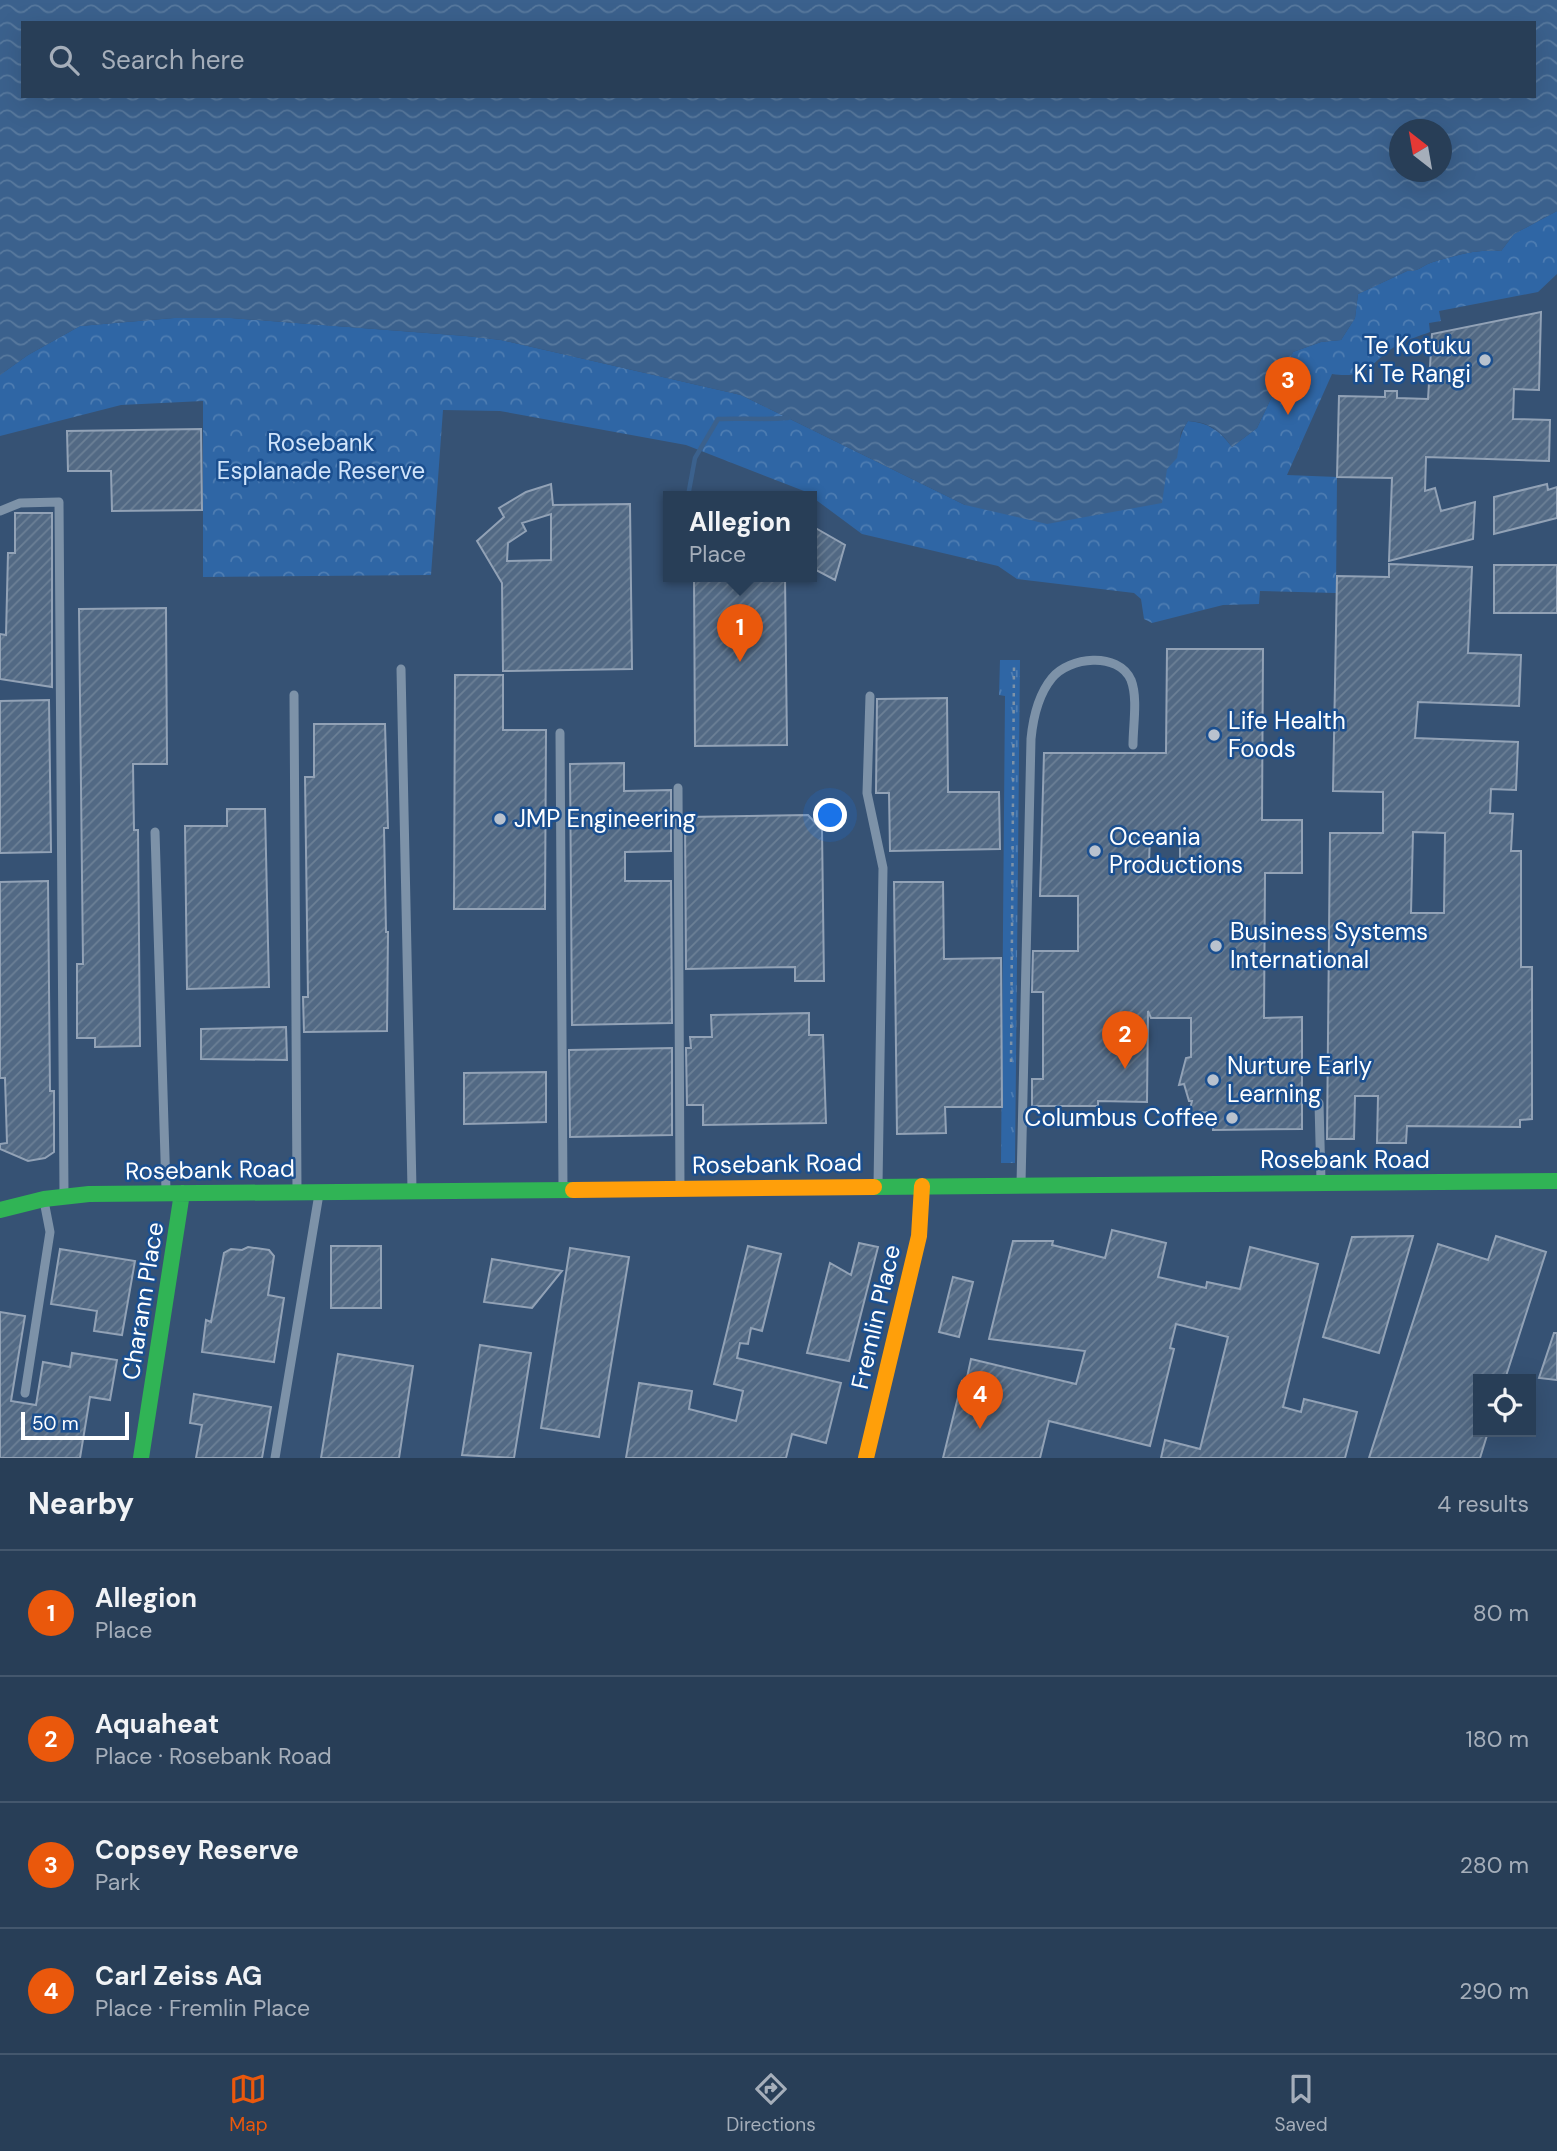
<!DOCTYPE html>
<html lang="en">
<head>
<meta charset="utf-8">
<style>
	:root { --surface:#283e57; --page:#344961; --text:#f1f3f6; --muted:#a5aeba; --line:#44576d; --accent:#ea580c }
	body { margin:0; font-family:"DM Sans",sans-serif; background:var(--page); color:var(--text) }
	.controls { position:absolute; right:21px; bottom:21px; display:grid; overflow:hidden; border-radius:0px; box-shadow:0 7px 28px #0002 }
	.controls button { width:63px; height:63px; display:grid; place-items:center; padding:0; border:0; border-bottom:2px solid var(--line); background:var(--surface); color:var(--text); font:35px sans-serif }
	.compass { position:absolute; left:1389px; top:119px; width:63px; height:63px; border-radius:50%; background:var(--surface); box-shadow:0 7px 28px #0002; rotate:329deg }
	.scale { position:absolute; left:21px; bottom:18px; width:108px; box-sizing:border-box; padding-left:7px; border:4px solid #fff; border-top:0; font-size:19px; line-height:24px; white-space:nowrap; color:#fff; -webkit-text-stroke:5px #1b4f8f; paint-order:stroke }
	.you { position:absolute; left:831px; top:816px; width:24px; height:24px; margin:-18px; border:5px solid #fff; border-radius:50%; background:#1a73e8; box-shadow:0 0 0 10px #1a73e833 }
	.badge { display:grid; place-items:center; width:46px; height:46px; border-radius:50%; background:var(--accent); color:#fff; font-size:23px; font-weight:700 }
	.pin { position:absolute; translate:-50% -58px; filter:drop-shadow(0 2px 4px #0008) }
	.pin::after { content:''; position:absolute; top:37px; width:24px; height:21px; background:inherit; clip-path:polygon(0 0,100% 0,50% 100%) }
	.popup { position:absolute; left:663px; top:491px; width:154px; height:91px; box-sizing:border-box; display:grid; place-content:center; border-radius:0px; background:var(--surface); filter:drop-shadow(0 2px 5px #0005); font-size:23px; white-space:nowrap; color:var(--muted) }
	.popup b { font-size:26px; color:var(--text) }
	.popup::after { content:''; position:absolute; left:50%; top:100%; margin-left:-14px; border:14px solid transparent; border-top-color:var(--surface) }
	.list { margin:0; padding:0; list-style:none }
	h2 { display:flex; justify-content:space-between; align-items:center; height:91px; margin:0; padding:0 28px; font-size:30px }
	h2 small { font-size:23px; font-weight:400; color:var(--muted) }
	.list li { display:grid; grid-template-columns:46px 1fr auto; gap:21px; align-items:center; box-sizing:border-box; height:126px; padding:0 28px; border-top:2px solid var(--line) }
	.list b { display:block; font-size:26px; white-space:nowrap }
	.list p { margin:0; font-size:23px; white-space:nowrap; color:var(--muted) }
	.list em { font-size:23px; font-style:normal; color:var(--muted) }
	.icon { flex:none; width:38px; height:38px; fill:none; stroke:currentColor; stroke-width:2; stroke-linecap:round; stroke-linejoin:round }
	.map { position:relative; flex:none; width:1557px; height:1458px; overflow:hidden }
	.search { position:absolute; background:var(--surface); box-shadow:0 7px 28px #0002; left:21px; right:21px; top:21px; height:77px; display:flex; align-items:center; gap:18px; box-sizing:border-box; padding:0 24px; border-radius:0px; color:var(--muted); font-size:26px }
	.sheet { height:595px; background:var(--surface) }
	nav { display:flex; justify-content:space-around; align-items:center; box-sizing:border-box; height:98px; border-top:2px solid var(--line); background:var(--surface); font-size:19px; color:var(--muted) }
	nav a { display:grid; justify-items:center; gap:4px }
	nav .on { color:var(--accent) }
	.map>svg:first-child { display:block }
	.grass { fill:url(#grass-tufts) }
	.park { fill:url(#park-crowns) }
	.water { fill:url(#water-waves); fill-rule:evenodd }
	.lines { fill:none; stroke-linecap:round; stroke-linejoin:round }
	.stream { stroke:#3b618d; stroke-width:4.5 }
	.building { fill:url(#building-hatch); stroke:#92a2b6; stroke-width:2; fill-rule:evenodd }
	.path { stroke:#7d92a8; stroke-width:2.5; stroke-dasharray:3.5 5; stroke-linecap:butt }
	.lane { stroke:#7d92a8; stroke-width:9 }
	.fast { stroke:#30b455; stroke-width:16 }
	.slow { stroke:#ff9f0a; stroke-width:16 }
	.poi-dot { fill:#b9c2ce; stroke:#1b4f8f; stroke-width:2.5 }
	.labels { text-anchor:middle; stroke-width:5; stroke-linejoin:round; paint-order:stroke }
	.poi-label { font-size:24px; fill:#fff; stroke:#1b4f8f; text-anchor:start }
	.park-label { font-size:24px; fill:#cfe3fa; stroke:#1b4f8f }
	.street-label { font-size:24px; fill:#fff; stroke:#1b4f8f }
</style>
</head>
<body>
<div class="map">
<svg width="1557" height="1458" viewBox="0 0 1557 1458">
	<defs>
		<pattern id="grass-tufts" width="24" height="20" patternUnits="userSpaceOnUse" patternTransform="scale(1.75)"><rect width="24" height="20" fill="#2f66a5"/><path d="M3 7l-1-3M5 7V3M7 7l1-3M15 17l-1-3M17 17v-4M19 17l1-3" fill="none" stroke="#4e7db2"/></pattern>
		<pattern id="park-crowns" width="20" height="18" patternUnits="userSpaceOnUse" patternTransform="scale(1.75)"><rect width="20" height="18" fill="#2f66a5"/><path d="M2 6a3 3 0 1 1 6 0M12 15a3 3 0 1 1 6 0" fill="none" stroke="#4e7db2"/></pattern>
		<pattern id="water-waves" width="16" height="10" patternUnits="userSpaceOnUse" patternTransform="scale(1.75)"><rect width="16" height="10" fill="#3b618d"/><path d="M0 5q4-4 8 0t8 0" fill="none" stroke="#58799e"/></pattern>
		<pattern id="building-hatch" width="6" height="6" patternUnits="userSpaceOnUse" patternTransform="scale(1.75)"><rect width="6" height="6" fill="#526984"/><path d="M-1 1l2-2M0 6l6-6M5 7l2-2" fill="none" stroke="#6c8096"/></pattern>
	</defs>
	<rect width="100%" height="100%" fill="#365274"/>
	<!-- grass -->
	<path class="grass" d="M1000 660H1020L1015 1163H1001L1005 696 999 695Z"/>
	<!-- park -->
	<path class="park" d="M1557 211V274L1538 292 1439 311 1441 321 1429 323 1430 332C1420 336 1408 339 1399 344 1371 360 1370 380 1332 374L1287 475 1337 477 1336 593 1260 591 1259 604 1223 605 1152 623 1144 619 1141 599 1134 593 1017 579 998 566 862 534 804 491 686 445 500 411 443 410 431 575 203 577V401L121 405 0 436V375L28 355 80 326 174 318H231L466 336 501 340 741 395 965 505 1167 469C1180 454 1177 437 1188 421 1209 423 1219 430 1232 447L1257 428 1293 352 1321 342 1341 340 1355 318 1358 294 1407 271C1419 272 1423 265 1433 262 1457 255 1477 249 1501 251L1514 234Z"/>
	<!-- water -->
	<path class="water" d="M0 0H1557V211L1514 234 1501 251C1477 249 1456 255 1433 262 1423 265 1419 272 1407 271L1358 294 1355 318 1341 340 1321 342 1293 352 1257 428 1232 447C1220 430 1209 422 1188 421L1181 432 1177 458 1167 469 1162 503 1047 524 965 505 741 395 501 340 466 336 230 318H174L80 326 28 355 0 375ZM23 23H1534V96H23ZM1400 130H1442V172H1400Z"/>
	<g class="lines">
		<!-- stream -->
		<path class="stream" d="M688 496 695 458 718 419C741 418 764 420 788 418"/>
	</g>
	<!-- building -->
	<path class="building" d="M1541 312 1539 390 1514 389 1513 419 1550 420 1549 461 1426 457 1425 491 1435 488 1441 511 1475 502 1473 539 1389 561 1392 478 1337 477 1339 396 1385 397V391H1397V398L1428 399 1432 334Z
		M201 429 202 510 112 511 111 471H68L67 431Z
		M551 484 553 505 630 504 632 669 503 671 502 583 477 541 504 517 499 508 526 492ZM551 514V560L507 561 508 543 526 531 522 523Z
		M1547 484 1548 490 1557 487V518L1494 534V497Z
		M15 513H52V687L0 679V634L6 635 8 553H15Z
		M812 526 845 545 835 580 812 568Z
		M1389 564 1472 567 1468 653 1521 655 1519 706 1418 702 1415 738 1518 742 1516 790 1491 789 1490 813 1513 814 1511 851H1521V967H1532V1119L1520 1120V1127L1407 1126 1406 1143H1377L1378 1096H1355L1354 1139H1327L1330 833H1383V792L1333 791 1337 576 1389 577ZM1413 832 1445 833 1444 913H1411Z
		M1494 565H1557V613H1494Z
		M694 576H785L787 745 695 746Z
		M166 608 167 764H133L134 830H138L140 1046 95 1047V1038H77V964H83L79 609Z
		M1167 649H1263L1262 820H1302V873H1265L1264 1018 1302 1017V1129L1213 1130V1112L1189 1113 1192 1101H1189L1184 1084 1179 1085 1186 1058 1191 1057V1018H1151L1148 1011 1147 1102 1098 1101V1106H1032V1079H1043V992H1032L1033 951H1078V896H1040L1044 753H1166ZM1150 835H1180V863H1149Z
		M455 675H503V730H546L545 909H454Z
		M947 698 948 792H999L1000 849 890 851 889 793H876L877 699Z
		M49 700 51 852 0 853V701Z
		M314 724H385L388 828H384L386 932H388L387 1031 304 1032 303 997H308L305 777H314Z
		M624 763V791L671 790V851L625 852V881H671L672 1023 572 1025 570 764Z
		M227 809H265L269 987 187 989 185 826H227Z
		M808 815 822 830 824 981H795V967L686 969 685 817Z
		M48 881 50 1091H54V1152L45 1158 28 1161 0 1149V1144L7 1143 5 1078H0V882Z
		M894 882H943L944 959 1001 958 1002 1107H945L946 1133 897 1134Z
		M809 1013V1035H823L826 1123 703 1125V1105H687L686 1048H691L690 1037H712L711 1015Z
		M286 1027 287 1060 201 1059V1029Z
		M672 1048V1135L570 1137 569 1050Z
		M546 1072V1122L464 1124V1073Z
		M1112 1230 1166 1243 1158 1277 1206 1288 1207 1282 1240 1289 1250 1247 1318 1264 1283 1407 1301 1412 1304 1399 1357 1412 1345 1458H1161L1165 1440 1200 1449 1228 1337 1176 1324 1170 1348 1174 1349 1150 1446 1049 1421 1040 1458H943L962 1381 966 1382 971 1359 1076 1384 1085 1351 989 1339 1013 1241H1053L1052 1245 1105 1258Z
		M1413 1236 1379 1353 1323 1337 1352 1237Z
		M1496 1236 1546 1252 1505 1379H1478V1432H1488L1480 1458H1369L1438 1244 1488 1260Z
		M859 1243 878 1247 849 1361 807 1353 830 1263 851 1275Z
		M331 1246H381V1308H331Z
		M748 1246 781 1254 762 1331 751 1328 748 1344 740 1343 737 1358 841 1383 826 1443 792 1434 786 1458H626L639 1383 692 1391 689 1409 736 1421 743 1391 714 1384Z
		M248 1247 269 1250 274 1256 268 1295 284 1298 274 1362 202 1352 206 1320 211 1322 224 1253 231 1249 242 1250Z
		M570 1248 629 1257 599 1437 541 1428Z
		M60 1249 135 1261 122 1335 94 1331 97 1311 51 1304Z
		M492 1259 562 1271 532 1308 484 1302Z
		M953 1277 973 1282 959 1337 939 1332Z
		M0 1312 25 1316 11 1401 36 1405 43 1362 70 1367 72 1353 117 1360 110 1400 90 1397 80 1458H0Z
		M1554 1333H1557V1380L1539 1378Z
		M480 1345 531 1353 514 1458 462 1455Z
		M338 1354 413 1366 399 1458H321Z
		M194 1394 271 1407 262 1458H196L202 1425 190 1423Z"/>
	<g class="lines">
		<!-- path -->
		<path class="path" d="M1011 1062 1014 666"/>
		<!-- lane -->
		<path class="lane" d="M0 511 20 503 59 502 64 1194
			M401 669 412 1189
			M294 695 297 1190
			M870 696 867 793 883 868 878 1186
			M560 733 563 1189
			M678 788 680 1188
			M155 832 166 1190
			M1319 1103 1321 1181
			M1021 1184 1031 739C1033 718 1038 695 1052 678 1069 657 1118 651 1131 680 1138 698 1133 725 1133 745
			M25 1393 50 1232 44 1201
			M275 1458 319 1194"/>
		<!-- fast -->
		<path class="fast" d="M874 1187 1557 1181
			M0 1210 44 1199 89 1194 573 1190
			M141 1458 182 1193"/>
		<!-- slow -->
		<path class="slow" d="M573 1190 874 1187
			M866 1458 919 1236 922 1186"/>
	</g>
	<!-- markers -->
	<g class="poi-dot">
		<circle cx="1485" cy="360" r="7"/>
		<circle cx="1214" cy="735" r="7"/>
		<circle cx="500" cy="819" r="7"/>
		<circle cx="1095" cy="851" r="7"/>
		<circle cx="1216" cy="946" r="7"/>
		<circle cx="1213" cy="1080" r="7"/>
		<circle cx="1232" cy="1118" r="7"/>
	</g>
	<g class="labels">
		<!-- poi labels -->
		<g class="poi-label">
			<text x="1471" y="354" text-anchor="end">Te Kotuku<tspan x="1471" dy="28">Ki Te Rangi</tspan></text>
			<text x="1228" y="729">Life Health<tspan x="1228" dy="28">Foods</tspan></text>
			<text x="514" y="827">JMP Engineering</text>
			<text x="1109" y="845">Oceania<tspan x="1109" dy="28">Productions</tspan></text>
			<text x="1230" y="940">Business Systems<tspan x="1230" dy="28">International</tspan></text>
			<text x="1227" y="1074">Nurture Early<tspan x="1227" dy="28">Learning</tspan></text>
			<text x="1218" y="1126" text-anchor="end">Columbus Coffee</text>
		</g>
		<!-- park labels -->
		<g class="park-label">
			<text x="321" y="451">Rosebank<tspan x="321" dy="28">Esplanade Reserve</tspan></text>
		</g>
		<!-- street labels -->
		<g class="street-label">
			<text x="1345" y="1168">Rosebank Road</text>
			<text transform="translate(777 1164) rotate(-1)" y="8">Rosebank Road</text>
			<text transform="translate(210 1170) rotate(-1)" y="8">Rosebank Road</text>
			<text transform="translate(143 1301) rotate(-81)" y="8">Charann Place</text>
			<text transform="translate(876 1317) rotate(-77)" y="8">Fremlin Place</text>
		</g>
	</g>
</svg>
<div class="controls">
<button><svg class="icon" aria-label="locate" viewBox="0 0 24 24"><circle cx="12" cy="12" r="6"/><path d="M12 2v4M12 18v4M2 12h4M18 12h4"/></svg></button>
</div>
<svg class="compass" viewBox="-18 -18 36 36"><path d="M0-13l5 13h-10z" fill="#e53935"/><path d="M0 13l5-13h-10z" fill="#a5aeba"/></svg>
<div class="scale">50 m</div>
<div class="you"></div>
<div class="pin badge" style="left:740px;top:662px">1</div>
<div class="popup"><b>Allegion</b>Place</div>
<div class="pin badge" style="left:1125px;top:1069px">2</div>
<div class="pin badge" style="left:1288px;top:415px">3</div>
<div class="pin badge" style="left:980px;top:1429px">4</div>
<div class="search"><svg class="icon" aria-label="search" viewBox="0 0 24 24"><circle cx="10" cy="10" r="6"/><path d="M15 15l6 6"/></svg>Search here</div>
</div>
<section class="sheet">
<h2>Nearby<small>4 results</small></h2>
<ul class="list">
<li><span class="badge">1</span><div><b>Allegion</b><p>Place</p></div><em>80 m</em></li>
<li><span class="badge">2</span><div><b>Aquaheat</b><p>Place · Rosebank Road</p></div><em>180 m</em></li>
<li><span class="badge">3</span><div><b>Copsey Reserve</b><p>Park</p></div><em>280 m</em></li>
<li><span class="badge">4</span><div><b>Carl Zeiss AG</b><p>Place · Fremlin Place</p></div><em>290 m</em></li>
</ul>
</section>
<nav>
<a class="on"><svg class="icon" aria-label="map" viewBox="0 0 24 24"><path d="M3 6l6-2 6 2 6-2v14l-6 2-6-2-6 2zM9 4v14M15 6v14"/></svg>Map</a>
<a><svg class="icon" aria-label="directions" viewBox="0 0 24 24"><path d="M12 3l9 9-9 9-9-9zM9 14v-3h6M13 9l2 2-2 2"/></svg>Directions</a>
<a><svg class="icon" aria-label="saved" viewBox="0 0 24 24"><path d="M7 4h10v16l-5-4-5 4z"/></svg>Saved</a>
</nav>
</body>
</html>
